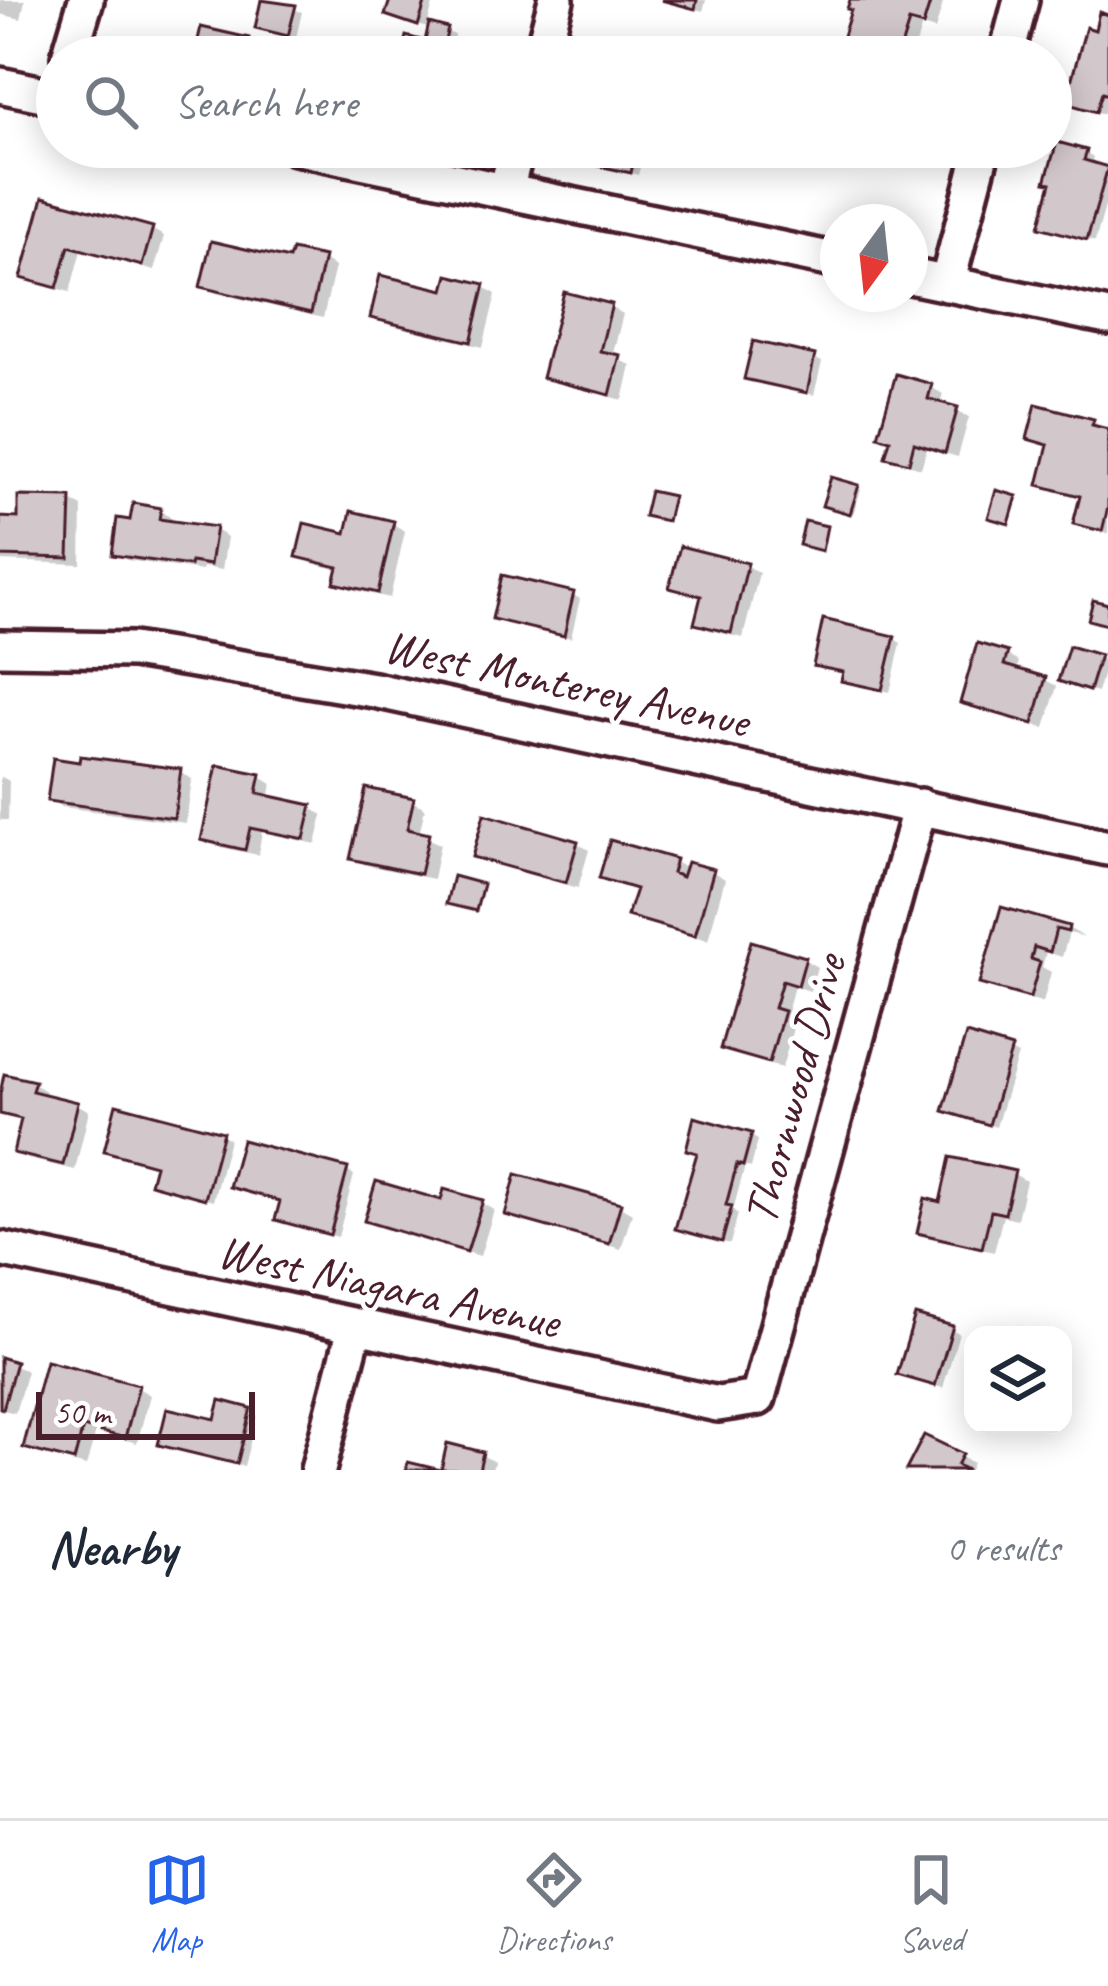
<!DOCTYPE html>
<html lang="en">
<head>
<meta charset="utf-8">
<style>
	:root { --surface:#fff; --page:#f6f6f7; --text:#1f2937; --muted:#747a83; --line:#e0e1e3; --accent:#2563eb }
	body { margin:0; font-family:Caveat,sans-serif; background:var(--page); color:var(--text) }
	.controls { position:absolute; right:36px; bottom:36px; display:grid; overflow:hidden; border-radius:24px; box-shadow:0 6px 30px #0003 }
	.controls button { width:108px; height:108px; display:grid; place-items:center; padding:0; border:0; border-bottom:3px solid var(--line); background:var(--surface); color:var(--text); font:60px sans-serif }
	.compass { position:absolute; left:820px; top:204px; width:108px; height:108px; border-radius:50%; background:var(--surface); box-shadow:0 6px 30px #0003; rotate:195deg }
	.scale { position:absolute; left:36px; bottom:30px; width:219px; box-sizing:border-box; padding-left:12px; border:6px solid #4a1f2b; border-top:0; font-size:33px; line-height:42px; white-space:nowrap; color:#4a1f2b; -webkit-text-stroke:9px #fff; paint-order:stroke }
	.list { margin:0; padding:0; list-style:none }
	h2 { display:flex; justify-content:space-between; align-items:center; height:156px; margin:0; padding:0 48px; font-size:51px }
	h2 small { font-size:39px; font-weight:400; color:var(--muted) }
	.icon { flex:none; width:66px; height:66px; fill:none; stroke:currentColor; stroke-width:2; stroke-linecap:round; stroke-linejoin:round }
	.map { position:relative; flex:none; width:1108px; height:1470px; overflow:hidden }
	.search { position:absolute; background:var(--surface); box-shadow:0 6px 30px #0003; left:36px; right:36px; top:36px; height:132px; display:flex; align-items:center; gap:30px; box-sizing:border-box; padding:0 42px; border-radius:66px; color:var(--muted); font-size:45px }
	.sheet { height:348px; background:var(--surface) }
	nav { display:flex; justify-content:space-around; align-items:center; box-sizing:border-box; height:168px; border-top:3px solid var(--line); background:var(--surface); font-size:33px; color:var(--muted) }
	nav a { display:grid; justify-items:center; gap:6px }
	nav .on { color:var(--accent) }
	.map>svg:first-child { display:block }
	.shadow { fill:#0003 }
	.building { fill:#d2c7cb; stroke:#4a1f2b; stroke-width:3 }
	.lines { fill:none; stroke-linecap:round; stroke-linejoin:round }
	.minor-casing { stroke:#4a1f2b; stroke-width:42 }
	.minor { stroke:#fff; stroke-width:33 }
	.labels { text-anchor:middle; stroke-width:9; stroke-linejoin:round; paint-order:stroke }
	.street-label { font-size:48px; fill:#4a1f2b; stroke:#fff }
</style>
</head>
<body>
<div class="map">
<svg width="1108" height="1470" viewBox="0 0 1108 1470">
	<rect width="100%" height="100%" fill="#fff"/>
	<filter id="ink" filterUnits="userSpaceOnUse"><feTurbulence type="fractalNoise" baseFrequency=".00833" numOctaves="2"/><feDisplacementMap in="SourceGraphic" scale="24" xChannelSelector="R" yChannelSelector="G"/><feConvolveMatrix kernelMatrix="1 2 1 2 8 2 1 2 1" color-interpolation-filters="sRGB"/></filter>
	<g filter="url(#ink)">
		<!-- shadow -->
		<path class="shadow" d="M0 0H25L21 19 0 14Z
			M264 0 302 12 296 38 258 27Z
			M393 0H425L433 5 427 25 455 35 449 57H404L427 44 431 29 396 18Z
			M662 0H706L703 11Z
			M853 0H944L935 30 922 26 912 57H861L843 48 854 10Z
			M1108 18V101L1104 114 1076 106 1097 33Z
			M248 41 255 45 253 57H197Z
			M595 147H636L634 155 642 160 638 175 603 164 605 152Z
			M1086 153 1093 157 1091 165 1108 170V196L1095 242 1042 226Z
			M45 200 151 229 164 236 154 271 81 250 70 292 37 283 25 276Z
			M323 260 335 267 323 318 216 293 204 286 292 263Z
			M484 287 496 294 483 347 386 324 374 317 446 294Z
			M611 307 623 314 612 357 631 365 623 400 558 383 546 376Z
			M814 358 822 362 814 395 755 381Z
			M931 387 943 394 940 405 969 417 958 457 927 448 921 468 901 462 889 455Z
			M1093 421 1108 433V534L1089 530 1077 523 1083 498 1053 491 1041 484 1051 447 1030 438Z
			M833 480 861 490 853 514 828 506Z
			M70 500 82 507 81 564 0 561V520L21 521Z
			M160 511 172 518 171 523 215 530 227 537 222 570 203 567 202 571 127 560 115 553 133 524Z
			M393 524 405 531 390 598 350 589 338 582 340 570 312 563 300 556 348 536Z
			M747 566 759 573 743 638 709 630 697 623 703 598 685 593 673 586Z
			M573 595 580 599 571 638 503 622 495 618Z
			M894 639 901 643 890 692 852 683 846 674 816 664Z
			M1007 655 1019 662 1016 671 1045 680 1057 686 1045 728 976 709 963 702Z
			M1099 658 1106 662 1097 693 1069 684Z
			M82 765 180 772 192 779 186 823 62 807 50 800Z
			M0 776 9 781 8 820H0Z
			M260 777 272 784 269 799 310 808 323 815 316 844 262 832 258 855 216 846 204 839Z
			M413 801 425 808 419 835 440 844 433 879 366 865 354 858Z
			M577 843 589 850 578 888 488 862 475 855Z
			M675 862 688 869 689 865 713 872 725 879 708 940 643 922 631 915 638 891 603 877Z
			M1003 910 1072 930 1084 937 1069 933 1062 957 1046 952 1042 967 1051 972 1043 1003 995 990 983 983Z
			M753 945 805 960 817 967 810 991 794 986 786 1016 795 1021 782 1068 736 1054 724 1047Z
			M1010 1051 1018 1055 996 1127 946 1110Z
			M34 1084 46 1091 44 1097 77 1104 89 1111 75 1170 28 1159 16 1152 23 1121 0 1112V1107Z
			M222 1135 229 1139 213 1201 161 1187 153 1183 158 1166 107 1150Z
			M751 1136 758 1140 751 1168 745 1166 733 1210 738 1214 730 1244 686 1232Z
			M347 1171 354 1175 338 1237 286 1223 279 1219 283 1202 233 1186Z
			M1014 1174 1026 1181 1017 1219 1003 1216 994 1252 933 1238 920 1231 942 1205Z
			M481 1203 494 1210 480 1256 380 1226 368 1219 443 1204Z
			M620 1206 632 1213 621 1249 520 1220 508 1213Z
			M951 1329 959 1333 943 1388 908 1378Z
			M0 1360 27 1371 15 1413 0 1409Z
			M138 1388 150 1395 137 1443 96 1432 86 1466 39 1453 27 1446Z
			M249 1410 257 1415 244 1466 169 1448Z
			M482 1455 494 1462 492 1470H444Z
			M961 1456 973 1463 970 1470H911Z"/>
		<!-- building -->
		<path class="building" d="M261 0 296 5 288 36 255 28Z
			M390 0H426L418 26 385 15Z
			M661 0H697L695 9Z
			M850 0H931L923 26 909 22 898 57H864L839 49 851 10 847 9Z
			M1099 12 1108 15V95L1102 93 1096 112 1065 103 1086 27 1095 30Z
			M429 23 448 28 441 57H401L406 36 425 41Z
			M201 27 249 38 245 57H194Z
			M1057 142 1087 150 1084 160 1108 167 1087 240 1039 227 1051 183 1045 182Z
			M591 147H628L627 151 635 153 631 173 599 166 603 151Z
			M43 197 153 227 142 266 69 246 57 288 21 278Z
			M211 241 289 259 292 250 324 257 311 313 200 287Z
			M380 275 444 290 448 275 485 284 471 342 370 318Z
			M564 292 612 304 600 351 620 355 610 395 542 378Z
			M753 341 815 355 807 393 744 379Z
			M896 374 932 384 928 399 958 407 945 453 914 443 909 463 885 457 890 440 878 436Z
			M1036 404 1094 419 1092 425 1108 429V507L1102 531 1073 524 1080 496 1038 485 1048 445 1027 439Z
			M831 477 859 485 850 514 822 506Z
			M996 490 1017 496 1009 524 988 518Z
			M650 491 673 496 667 521 644 516Z
			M18 496 71 497 69 558 0 556V517L18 518Z
			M133 503 161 508 159 519 216 527 210 565 191 562 190 566 112 555 117 518 130 520Z
			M351 511 394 521 378 593 334 583 338 567 296 557 304 523 346 533Z
			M805 521 827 526 822 551 799 545Z
			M680 546 748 563 731 633 694 624 701 596 669 588Z
			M502 575 574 592 564 636 492 619Z
			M1093 600 1108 604 1107 625 1088 620Z
			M823 619 895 636 882 690 841 681 843 672 813 666Z
			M977 643 1008 652 1004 665 1046 677 1033 724 960 703Z
			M1069 646 1100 655 1089 691 1058 681Z
			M80 756 181 769 174 818 47 801 53 758 79 762Z
			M217 765 261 774 257 793 312 805 304 839 250 828 245 850 201 840Z
			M366 788 414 798 407 829 429 834 420 874 350 859Z
			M484 814 578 841 566 883 472 857Z
			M610 840 676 859 672 873 682 877 687 862 714 869 695 936 627 916 636 889 599 878Z
			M453 876 483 884 476 911 446 904Z
			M1001 907 1069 926 1068 932 1056 929 1050 952 1034 947 1031 959 1040 962 1030 998 979 984Z
			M751 941 806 957 798 986 782 981 774 1008 784 1011 769 1063 720 1049Z
			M966 1034 1012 1048 989 1125 943 1111Z
			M4 1074 35 1081 32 1091 78 1102 63 1165 13 1153 21 1119 0 1114V1094Z
			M116 1104 223 1132 205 1199 150 1184 155 1165 104 1151Z
			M694 1117 752 1133 743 1166 737 1164 726 1205 732 1206 722 1242 675 1229 697 1153 686 1150Z
			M242 1140 348 1168 330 1235 275 1220 280 1201 229 1187Z
			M950 1157 1015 1171 1005 1214 991 1211 982 1248 917 1233 925 1198 940 1202Z
			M516 1174 621 1203 609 1244 505 1215Z
			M376 1181 441 1200 444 1189 483 1200 467 1252 364 1221Z
			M915 1315 953 1326 935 1386 897 1375Z
			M0 1357 16 1362 3 1409 0 1408Z
			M46 1361 139 1385 125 1438 83 1427 74 1461 23 1448Z
			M220 1400 251 1408 237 1464 158 1445 167 1408 215 1419Z
			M924 1435 963 1454 957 1465 968 1470H906Z
			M447 1443 483 1452 479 1470H406L408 1462 441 1470Z"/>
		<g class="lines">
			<!-- minor casing -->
			<g class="minor-casing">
				<path id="minor" d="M69 57 86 0
					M541 57 556 0
					M1006 57 1021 0
					M0 85 57 97
					M295 147 838 261
					M506 191 517 147
					M910 276 1108 317
					M947 284 983 147
					M0 648 133 650 374 690 1108 848
					M0 1249 718 1404 758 1398 920 806
					M318 1470 355 1328"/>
			</g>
			<!-- minor -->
			<use href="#minor" class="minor"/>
		</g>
	</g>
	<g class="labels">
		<!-- street labels -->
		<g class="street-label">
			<text transform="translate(567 682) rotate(12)" y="17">West Monterey Avenue</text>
			<text transform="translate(793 1089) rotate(-75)" y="17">Thornwood Drive</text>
			<text transform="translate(389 1285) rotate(12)" y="17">West Niagara Avenue</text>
		</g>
	</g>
</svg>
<div class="controls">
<button><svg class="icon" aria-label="layers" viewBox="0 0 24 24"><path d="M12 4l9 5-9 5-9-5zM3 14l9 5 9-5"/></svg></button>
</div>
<svg class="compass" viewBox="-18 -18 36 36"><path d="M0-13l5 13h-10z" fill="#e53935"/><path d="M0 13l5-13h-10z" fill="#747a83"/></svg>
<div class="scale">50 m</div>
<div class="search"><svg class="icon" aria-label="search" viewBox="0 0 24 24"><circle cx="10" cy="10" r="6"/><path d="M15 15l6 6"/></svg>Search here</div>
</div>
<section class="sheet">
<h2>Nearby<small>0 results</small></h2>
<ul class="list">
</ul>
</section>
<nav>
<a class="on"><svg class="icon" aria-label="map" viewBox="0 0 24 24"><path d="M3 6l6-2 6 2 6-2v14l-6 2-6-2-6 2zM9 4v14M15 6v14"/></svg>Map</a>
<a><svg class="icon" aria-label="directions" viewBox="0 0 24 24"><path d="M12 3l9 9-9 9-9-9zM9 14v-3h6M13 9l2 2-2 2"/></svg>Directions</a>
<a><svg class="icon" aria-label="saved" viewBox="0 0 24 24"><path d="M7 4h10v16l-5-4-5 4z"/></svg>Saved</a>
</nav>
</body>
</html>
